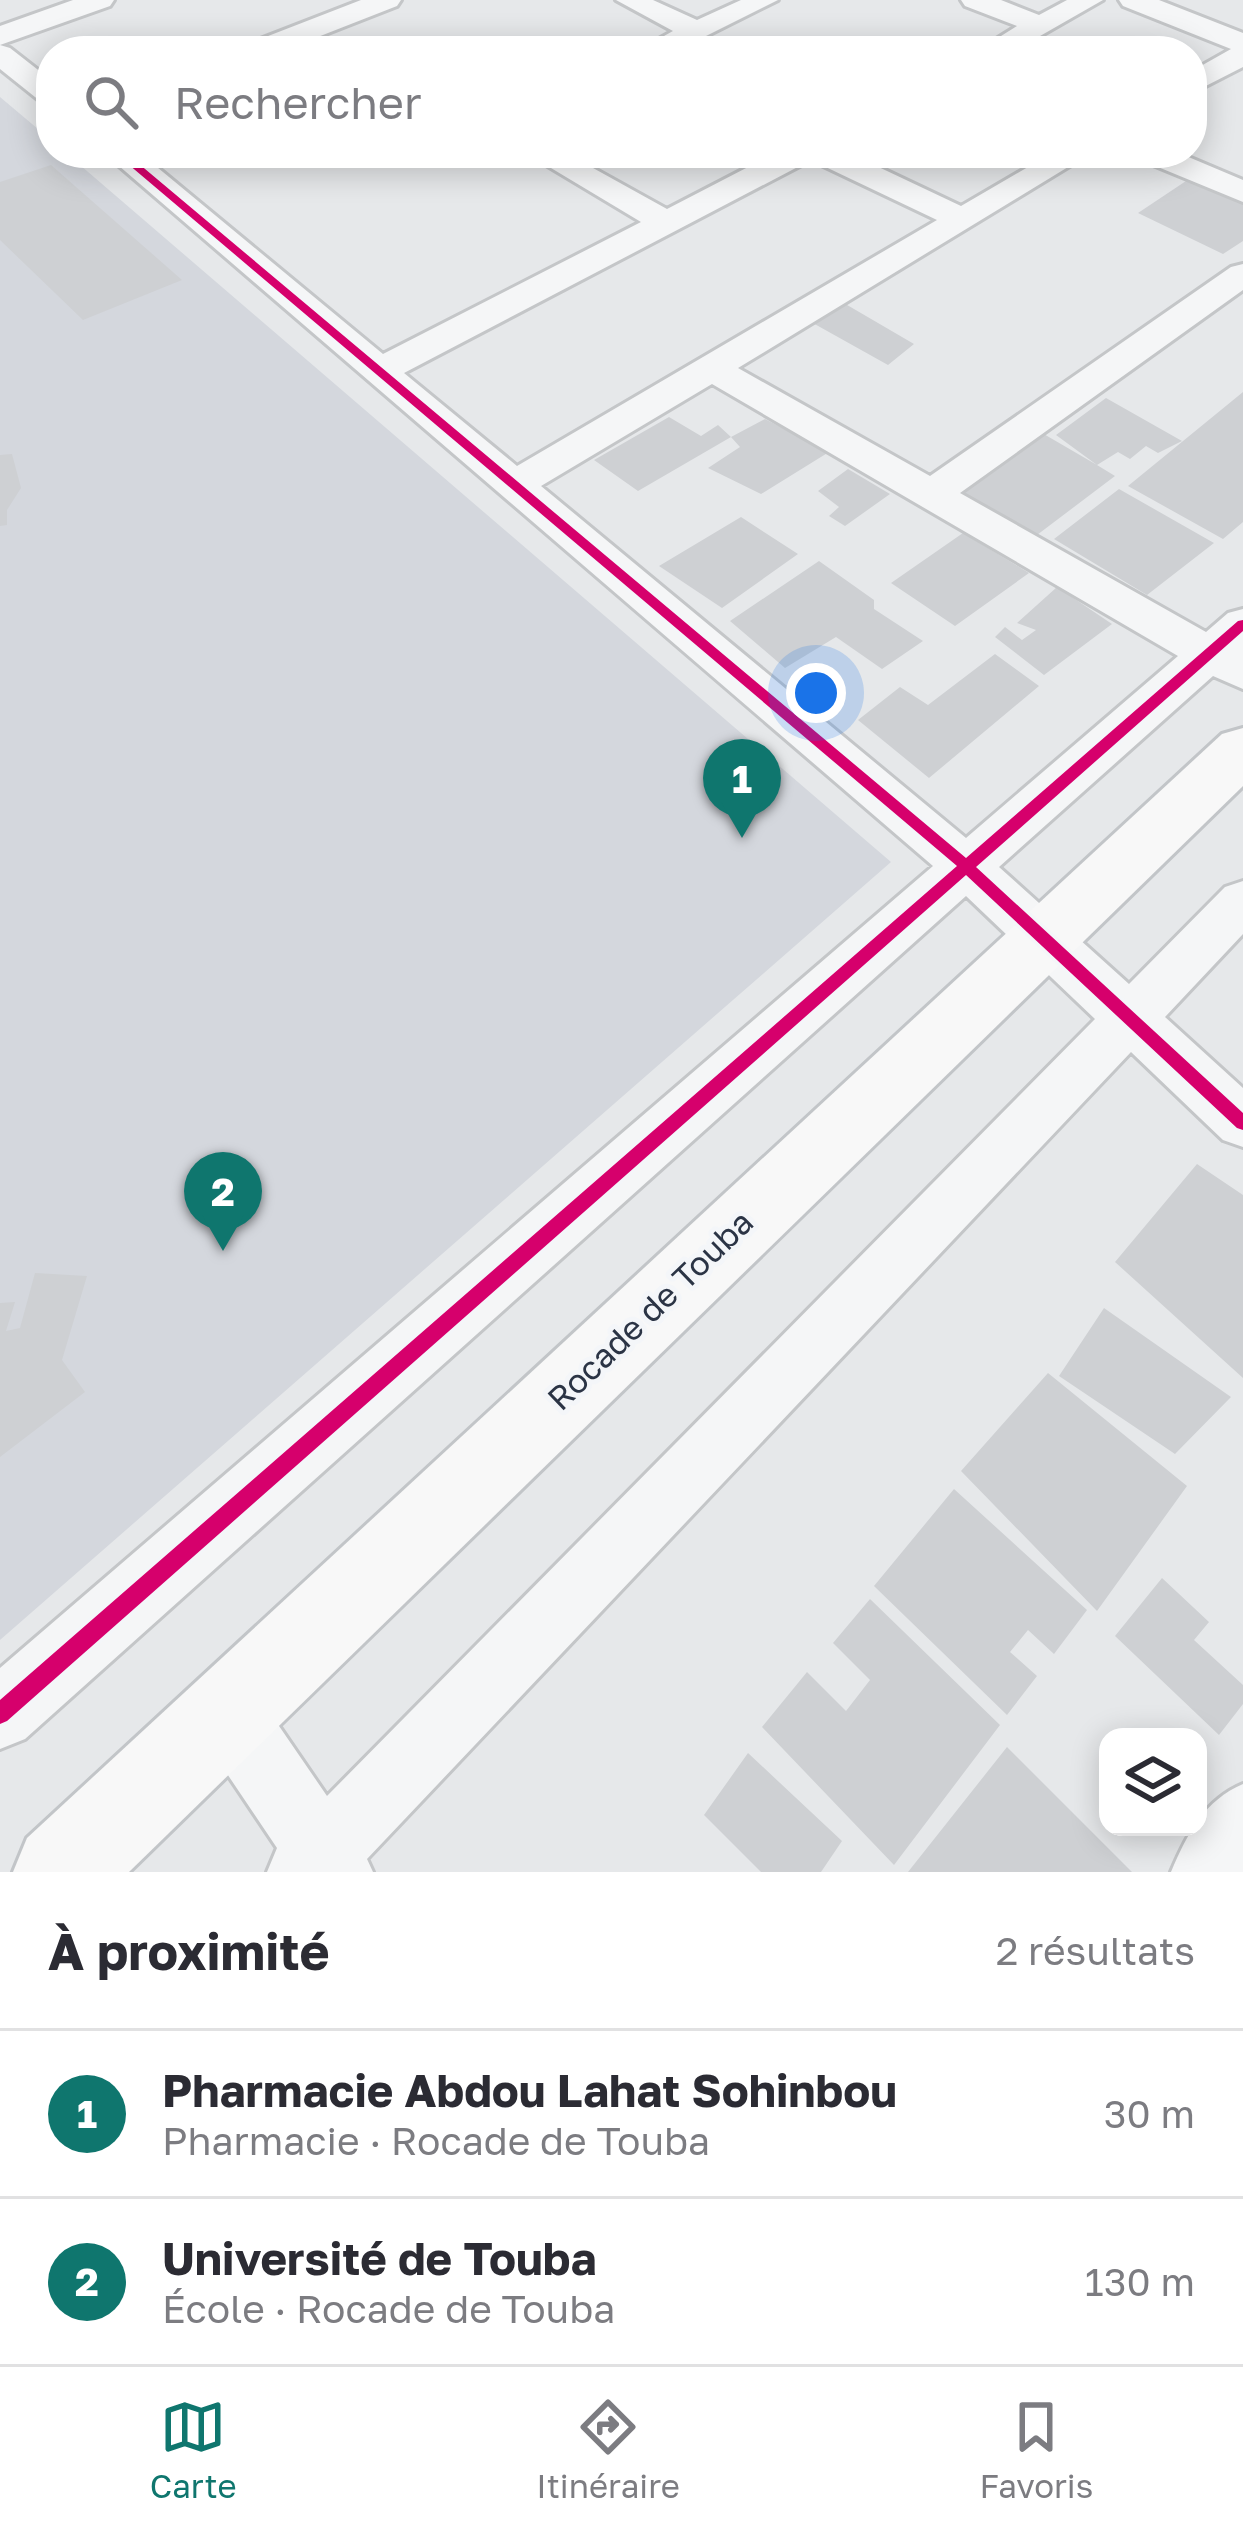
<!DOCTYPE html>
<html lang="fr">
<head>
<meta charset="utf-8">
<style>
	:root { --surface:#fff; --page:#f2f2f3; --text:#2b2b33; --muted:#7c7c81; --line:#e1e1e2; --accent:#0f766e }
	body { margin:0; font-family:"Golos Text",sans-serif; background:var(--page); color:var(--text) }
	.controls { position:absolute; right:36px; bottom:36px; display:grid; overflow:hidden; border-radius:24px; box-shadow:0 6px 30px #0003 }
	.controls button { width:108px; height:108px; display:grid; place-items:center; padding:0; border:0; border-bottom:3px solid var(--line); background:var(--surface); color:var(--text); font:60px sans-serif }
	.you { position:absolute; left:816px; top:693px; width:42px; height:42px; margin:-30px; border:9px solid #fff; border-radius:50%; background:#1a73e8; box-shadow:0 0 0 18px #1a73e833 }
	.badge { display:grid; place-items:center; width:78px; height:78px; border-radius:50%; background:var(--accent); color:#fff; font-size:39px; font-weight:700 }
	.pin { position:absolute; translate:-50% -99px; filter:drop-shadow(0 3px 6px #0008) }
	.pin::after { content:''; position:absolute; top:63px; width:42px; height:36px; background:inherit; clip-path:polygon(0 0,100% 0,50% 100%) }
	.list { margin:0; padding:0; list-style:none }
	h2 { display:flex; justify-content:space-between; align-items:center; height:156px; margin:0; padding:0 48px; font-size:51px }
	h2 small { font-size:39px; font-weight:400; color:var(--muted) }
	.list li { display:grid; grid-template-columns:78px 1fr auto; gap:36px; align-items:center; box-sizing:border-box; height:168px; padding:0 48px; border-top:3px solid var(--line) }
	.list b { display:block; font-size:45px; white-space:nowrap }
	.list p { margin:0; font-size:39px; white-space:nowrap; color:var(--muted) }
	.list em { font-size:39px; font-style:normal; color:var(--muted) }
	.icon { flex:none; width:66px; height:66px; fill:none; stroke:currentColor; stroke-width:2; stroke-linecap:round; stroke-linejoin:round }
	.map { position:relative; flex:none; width:1243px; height:1872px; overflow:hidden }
	.search { position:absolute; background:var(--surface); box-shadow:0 6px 30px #0003; left:36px; right:36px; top:36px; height:132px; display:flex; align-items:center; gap:30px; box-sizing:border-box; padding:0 42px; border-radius:48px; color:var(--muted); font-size:45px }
	.sheet { height:492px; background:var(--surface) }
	nav { display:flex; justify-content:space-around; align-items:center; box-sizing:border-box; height:168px; border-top:3px solid var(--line); background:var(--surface); font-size:33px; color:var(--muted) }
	nav a { display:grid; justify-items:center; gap:6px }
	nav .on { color:var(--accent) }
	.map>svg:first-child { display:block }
	.built { fill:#d4d7dd }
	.building { fill:#ced0d3 }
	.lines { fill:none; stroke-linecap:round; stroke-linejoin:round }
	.minor-casing { stroke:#c4c6c8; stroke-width:6 }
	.primary-casing { stroke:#c2c5c8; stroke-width:6 }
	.minor { fill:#f5f6f7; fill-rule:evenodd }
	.primary { fill:#f8f8f8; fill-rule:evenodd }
	.cycleway-casing { stroke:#f4f6f9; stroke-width:7 }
	.cycleway { fill:#d6006c; fill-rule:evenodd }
	.labels { text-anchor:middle; stroke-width:10; stroke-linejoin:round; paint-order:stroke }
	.street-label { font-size:33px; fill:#2b3445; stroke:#f4f6f9 }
</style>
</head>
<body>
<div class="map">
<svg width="1243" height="1872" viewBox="0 0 1243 1872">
	<rect width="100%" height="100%" fill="#e6e8ea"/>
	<!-- built -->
	<path class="built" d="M0 97 51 140V153H66L891 862 0 1640Z"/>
	<!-- building -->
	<path class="building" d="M51 165 182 280 83 320 0 240V182Z
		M1192 177 1243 200V241L1223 254 1138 213Z
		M842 302 914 344 888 365 811 322Z
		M1243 392V522L1223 539 1128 486Z
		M1106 398 1182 441 1158 453 1146 446 1130 459 1118 452 1097 465 1115 476 1037 535 955 494 1042 433 1097 465 1056 435Z
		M669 417 701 436 718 425 731 437 765 419 829 452 761 494 708 468 740 447 731 437 638 491 594 460Z
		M12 454 21 488 7 510V525L0 526V455Z
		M848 469 890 494 845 526 829 516 839 507 818 491Z
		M1119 489 1214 543 1147 595 1054 539Z
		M741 517 798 554 722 608 659 566Z
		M963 533 1029 573 955 626 891 583Z
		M819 561 874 600V609L923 641 882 669 836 637 785 668 730 621Z
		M1057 587 1112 624 1044 675 995 637 1005 627 1022 640 1036 630 1017 623Z
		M995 654 1039 686 929 778 858 720 900 687 928 705Z
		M1197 1164 1243 1195V1378L1115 1262Z
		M35 1273 87 1276 62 1360 85 1392 0 1457V1303L15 1302 6 1331 20 1328Z
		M1104 1308 1231 1397 1175 1454 1059 1376Z
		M1048 1373 1187 1486 1097 1611 961 1471Z
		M954 1489 1087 1610 1054 1654 1028 1630 1010 1652 1037 1676 1007 1715 874 1586Z
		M1162 1578 1209 1622 1194 1640 1243 1685V1704L1219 1735 1115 1636Z
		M870 1599 1000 1725 894 1865 762 1727 807 1672 846 1711 870 1680 833 1643Z
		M1007 1747 1132 1872H908Z
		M748 1753 842 1841 821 1872H761L704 1815Z"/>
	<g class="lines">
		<!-- minor casing -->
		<g class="minor-casing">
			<path id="minor" d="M73 0H114L110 6 0 45V26Z
				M361 0H401L397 6 282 51H240L245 45Z
				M616 0H653L697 20 741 0H778L676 51H637L673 31Z
				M961 0H1001L1039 15 1067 0H1103L1014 51H977L1017 26 965 6Z
				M1119 0H1159L1243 33V67L1192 93V71L1231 49 1123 6Z
				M0 45 10 48 51 80V104L40 101 0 69Z
				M104 153H140L383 354 641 222 526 153H566L667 209 775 153H849L961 206 1052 153H1091L738 368 930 476 1231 267 1243 264V290L960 493 1206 632 1228 613 1243 609V689L1213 676 999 867 1129 984 1225 887 1243 881V934L1165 1017 1243 1088V1147L1223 1140 1131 1052 367 1859 373 1872H267L277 1848 203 1738 193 1713 203 1688 228 1678 253 1688 327 1796 1095 1019 966 896 25 1739 0 1749V1668L933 866ZM811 160 937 220 517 466 404 373ZM712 384 1178 656 966 838 541 486Z
				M1136 153H1179L1243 180V202L1141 160Z
				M1243 1784V1872H1171C1187 1834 1205 1800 1243 1784Z"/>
		</g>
		<!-- primary casing -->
		<g class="primary-casing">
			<path id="primary" d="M1243 728V786L129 1872H13L27 1838 1222 734Z"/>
		</g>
		<!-- minor -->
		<use href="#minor" class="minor"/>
		<!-- primary -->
		<use href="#primary" class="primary"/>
		<!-- cycleway casing -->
		<g class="cycleway-casing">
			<path id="cycleway" d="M115 153H126L966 858 1238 621 1243 620V631L976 867 1243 1113V1130L1237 1128 966 875 7 1721 0 1724V1700L957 866Z"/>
		</g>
		<!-- cycleway -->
		<use href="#cycleway" class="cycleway"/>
	</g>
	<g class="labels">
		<!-- street labels -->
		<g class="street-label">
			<text transform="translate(650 1310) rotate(-44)" y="12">Rocade de Touba</text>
		</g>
	</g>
</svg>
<div class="controls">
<button><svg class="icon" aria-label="layers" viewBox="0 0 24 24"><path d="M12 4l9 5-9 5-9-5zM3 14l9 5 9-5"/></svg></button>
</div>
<div class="you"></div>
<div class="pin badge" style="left:742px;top:838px">1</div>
<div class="pin badge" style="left:223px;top:1251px">2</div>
<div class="search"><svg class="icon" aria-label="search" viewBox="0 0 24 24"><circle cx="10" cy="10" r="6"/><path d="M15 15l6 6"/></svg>Rechercher</div>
</div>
<section class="sheet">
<h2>À proximité<small>2 résultats</small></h2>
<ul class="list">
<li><span class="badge">1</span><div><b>Pharmacie Abdou Lahat Sohinbou</b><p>Pharmacie · Rocade de Touba</p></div><em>30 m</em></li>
<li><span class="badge">2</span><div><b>Université de Touba</b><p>École · Rocade de Touba</p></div><em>130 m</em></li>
</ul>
</section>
<nav>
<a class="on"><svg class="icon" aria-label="map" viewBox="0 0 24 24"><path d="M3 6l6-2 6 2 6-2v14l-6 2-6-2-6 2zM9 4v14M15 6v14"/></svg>Carte</a>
<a><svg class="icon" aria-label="directions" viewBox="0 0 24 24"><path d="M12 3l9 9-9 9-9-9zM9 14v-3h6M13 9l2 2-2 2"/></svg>Itinéraire</a>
<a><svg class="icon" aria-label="saved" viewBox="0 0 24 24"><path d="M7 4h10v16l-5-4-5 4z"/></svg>Favoris</a>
</nav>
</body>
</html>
